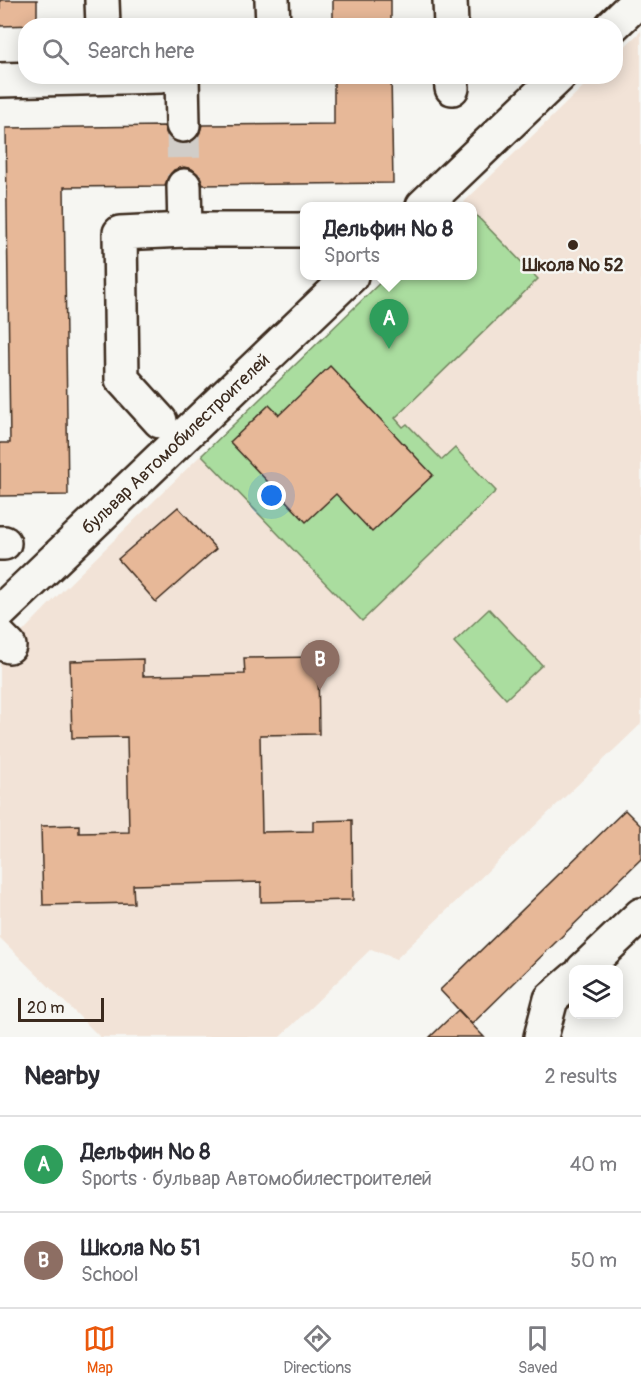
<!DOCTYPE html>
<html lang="en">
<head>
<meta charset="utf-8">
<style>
	:root { --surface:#fff; --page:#f2f2f3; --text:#2b2b33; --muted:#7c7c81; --line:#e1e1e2; --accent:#ea580c }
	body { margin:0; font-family:Pangolin,sans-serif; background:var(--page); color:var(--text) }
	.controls { position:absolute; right:18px; bottom:18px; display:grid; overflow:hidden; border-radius:12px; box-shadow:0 3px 15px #0003 }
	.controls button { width:54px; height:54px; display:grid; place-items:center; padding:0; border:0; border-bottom:2px solid var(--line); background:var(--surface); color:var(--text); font:30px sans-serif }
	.scale { position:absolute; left:18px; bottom:15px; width:86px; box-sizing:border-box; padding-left:6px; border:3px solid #3b2a1e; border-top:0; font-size:16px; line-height:21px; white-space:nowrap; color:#3b2a1e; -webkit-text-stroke:4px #f6f6f2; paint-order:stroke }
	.you { position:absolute; left:272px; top:496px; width:21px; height:21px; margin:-15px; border:4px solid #fff; border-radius:50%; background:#1a73e8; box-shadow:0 0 0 9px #1a73e833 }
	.badge { display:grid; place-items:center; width:39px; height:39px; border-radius:50%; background:var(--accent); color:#fff; font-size:20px; font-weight:700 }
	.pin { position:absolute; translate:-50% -50px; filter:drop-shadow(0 2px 3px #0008) }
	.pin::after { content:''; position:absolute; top:32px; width:21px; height:18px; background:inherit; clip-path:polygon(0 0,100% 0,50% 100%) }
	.popup { position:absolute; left:300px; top:202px; width:177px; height:78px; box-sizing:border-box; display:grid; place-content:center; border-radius:12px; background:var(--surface); filter:drop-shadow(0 2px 4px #0005); font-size:20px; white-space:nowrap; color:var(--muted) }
	.popup b { font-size:22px; color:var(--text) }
	.popup::after { content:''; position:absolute; left:50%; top:100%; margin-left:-12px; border:12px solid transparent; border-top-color:var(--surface) }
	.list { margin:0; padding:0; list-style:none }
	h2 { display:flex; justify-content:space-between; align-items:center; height:78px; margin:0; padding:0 24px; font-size:26px }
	h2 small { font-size:20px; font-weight:400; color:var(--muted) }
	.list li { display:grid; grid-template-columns:39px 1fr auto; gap:18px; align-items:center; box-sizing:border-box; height:96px; padding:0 24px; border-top:2px solid var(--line) }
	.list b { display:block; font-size:22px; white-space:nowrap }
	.list p { margin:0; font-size:20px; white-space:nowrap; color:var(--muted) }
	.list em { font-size:20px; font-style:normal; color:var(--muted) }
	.icon { flex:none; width:33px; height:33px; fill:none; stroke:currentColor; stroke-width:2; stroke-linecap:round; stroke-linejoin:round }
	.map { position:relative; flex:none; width:641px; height:1037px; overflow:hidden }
	.search { position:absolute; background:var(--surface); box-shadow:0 3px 15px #0003; left:18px; right:18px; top:18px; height:66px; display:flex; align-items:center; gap:15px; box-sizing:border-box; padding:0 21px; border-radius:24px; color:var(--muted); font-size:22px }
	.sheet { height:270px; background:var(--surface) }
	nav { display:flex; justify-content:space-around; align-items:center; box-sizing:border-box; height:84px; border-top:2px solid var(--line); background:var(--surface); font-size:16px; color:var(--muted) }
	nav a { display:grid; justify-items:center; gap:3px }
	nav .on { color:var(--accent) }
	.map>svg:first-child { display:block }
	.built { fill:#f2e3d7 }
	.green { fill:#aadd9f; stroke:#72845e; stroke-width:1.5 }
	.building { fill:#e7b898; stroke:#3b2a1e; stroke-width:1.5 }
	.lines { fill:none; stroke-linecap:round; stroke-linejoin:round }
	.minor-tunnel { stroke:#d1cdc8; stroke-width:33; stroke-dasharray:33 16; stroke-linecap:butt }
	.minor-casing { stroke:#3b2a1e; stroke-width:38 }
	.minor { stroke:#f6f6f2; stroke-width:33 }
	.poi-dot { fill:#3b2a1e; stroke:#f6f6f2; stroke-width:2 }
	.labels { text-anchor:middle; stroke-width:5; stroke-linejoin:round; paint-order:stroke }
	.poi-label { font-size:18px; font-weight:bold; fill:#3b2a1e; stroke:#f6f6f2 }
	.street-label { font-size:18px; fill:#3b2a1e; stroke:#f6f6f2 }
</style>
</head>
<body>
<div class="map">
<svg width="641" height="1037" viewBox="0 0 641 1037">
	<rect width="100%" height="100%" fill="#f6f6f2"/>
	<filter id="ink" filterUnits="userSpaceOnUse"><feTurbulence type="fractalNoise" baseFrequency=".0167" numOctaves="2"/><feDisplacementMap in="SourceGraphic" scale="12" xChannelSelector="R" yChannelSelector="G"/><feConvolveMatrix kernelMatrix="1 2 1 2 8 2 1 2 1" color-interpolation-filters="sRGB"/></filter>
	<g filter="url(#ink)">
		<!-- built -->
		<path class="built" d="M641 31V724L396 959 371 949 280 1037H100L0 938V655L64 589 201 455 362 620 455 449 442 460 407 425 403 427 394 419 538 279 473 212V206H468L464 202 593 77 616 76V55Z"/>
		<!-- green -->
		<path class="green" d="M473 212 538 279 395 418 403 427 407 424 442 460 455 448 496 491 362 621 202 455 387 276H473Z
			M489 609 542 665 506 699 454 642Z"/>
		<!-- building -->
		<path class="building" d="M0 0H37V25L0 26Z
			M333 0H391V26H333Z
			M334 76H391L393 183 203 185 200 176 192 169 184 167 174 170 168 177 165 186 64 187 68 495 0 496V443H10L6 128 164 126 167 135 175 142 183 144 193 141 199 135 202 125 334 124Z
			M330 366 433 475 372 532 336 494 306 522 230 442 269 405 279 415Z
			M178 507 216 549 156 602 118 559Z
			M318 657 319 734 260 735 262 832 313 831V821L352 820 353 900 261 902V882L133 885 134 903 43 905 41 826 79 825V833L129 832 127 737 72 738 70 661 143 659V676L245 674 244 658Z
			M625 810 641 826V859L472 1024 440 990Z
			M458 1010 484 1037H430Z"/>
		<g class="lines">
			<!-- minor-tunnel -->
			<path class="minor-tunnel" d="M183 125 184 186"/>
			<!-- minor casing -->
			<g class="minor-casing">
				<g id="minor">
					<path d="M102 0 103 26"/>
					<path d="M272 0 273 26"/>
					<path d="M450 0 451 26"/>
					<path d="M612 26 639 0"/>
					<path d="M182 76 183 125"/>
					<path d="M451 76 452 88"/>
					<path d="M0 80 161 76"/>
					<path d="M184 186 185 230"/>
					<path d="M423 206 559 76"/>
					<path d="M160 421 122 379 120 233 185 230H305"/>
					<path d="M0 543H4"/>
					<path id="s1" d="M0 612 351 276"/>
					<path d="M0 637 9 646"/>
					<path d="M583 970 641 915"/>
					<path d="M541 1037 551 999 574 979"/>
				</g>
			</g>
			<!-- minor -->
			<use href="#minor" class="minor"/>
		</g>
	</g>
	<!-- markers -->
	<circle class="poi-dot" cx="573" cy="245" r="6"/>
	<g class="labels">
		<!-- poi labels -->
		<g class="poi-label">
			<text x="573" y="271">Школа № 52</text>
		</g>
		<!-- street labels -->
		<g class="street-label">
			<text dy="6" stroke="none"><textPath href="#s1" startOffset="243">бульвар Автомобилестроителей</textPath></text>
		</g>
	</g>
</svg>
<div class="controls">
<button><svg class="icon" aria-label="layers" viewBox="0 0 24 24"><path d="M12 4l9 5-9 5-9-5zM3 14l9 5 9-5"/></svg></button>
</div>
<div class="scale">20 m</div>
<div class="you"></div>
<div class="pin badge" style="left:389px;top:349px;background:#2e9e5b">A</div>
<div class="popup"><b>Дельфин № 8</b>Sports</div>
<div class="pin badge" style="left:320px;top:690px;background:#8d6e63">B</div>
<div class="search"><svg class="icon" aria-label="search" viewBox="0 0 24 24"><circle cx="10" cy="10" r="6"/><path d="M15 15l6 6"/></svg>Search here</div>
</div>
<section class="sheet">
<h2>Nearby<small>2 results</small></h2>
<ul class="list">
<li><span class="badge" style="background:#2e9e5b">A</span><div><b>Дельфин № 8</b><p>Sports · бульвар Автомобилестроителей</p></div><em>40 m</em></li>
<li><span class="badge" style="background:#8d6e63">B</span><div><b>Школа № 51</b><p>School</p></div><em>50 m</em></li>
</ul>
</section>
<nav>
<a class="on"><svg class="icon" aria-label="map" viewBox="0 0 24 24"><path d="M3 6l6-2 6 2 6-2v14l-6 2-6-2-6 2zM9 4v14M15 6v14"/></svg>Map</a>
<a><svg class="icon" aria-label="directions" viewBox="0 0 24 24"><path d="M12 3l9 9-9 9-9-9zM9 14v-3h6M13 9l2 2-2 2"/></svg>Directions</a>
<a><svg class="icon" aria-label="saved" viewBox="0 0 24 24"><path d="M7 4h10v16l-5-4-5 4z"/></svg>Saved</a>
</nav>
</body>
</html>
